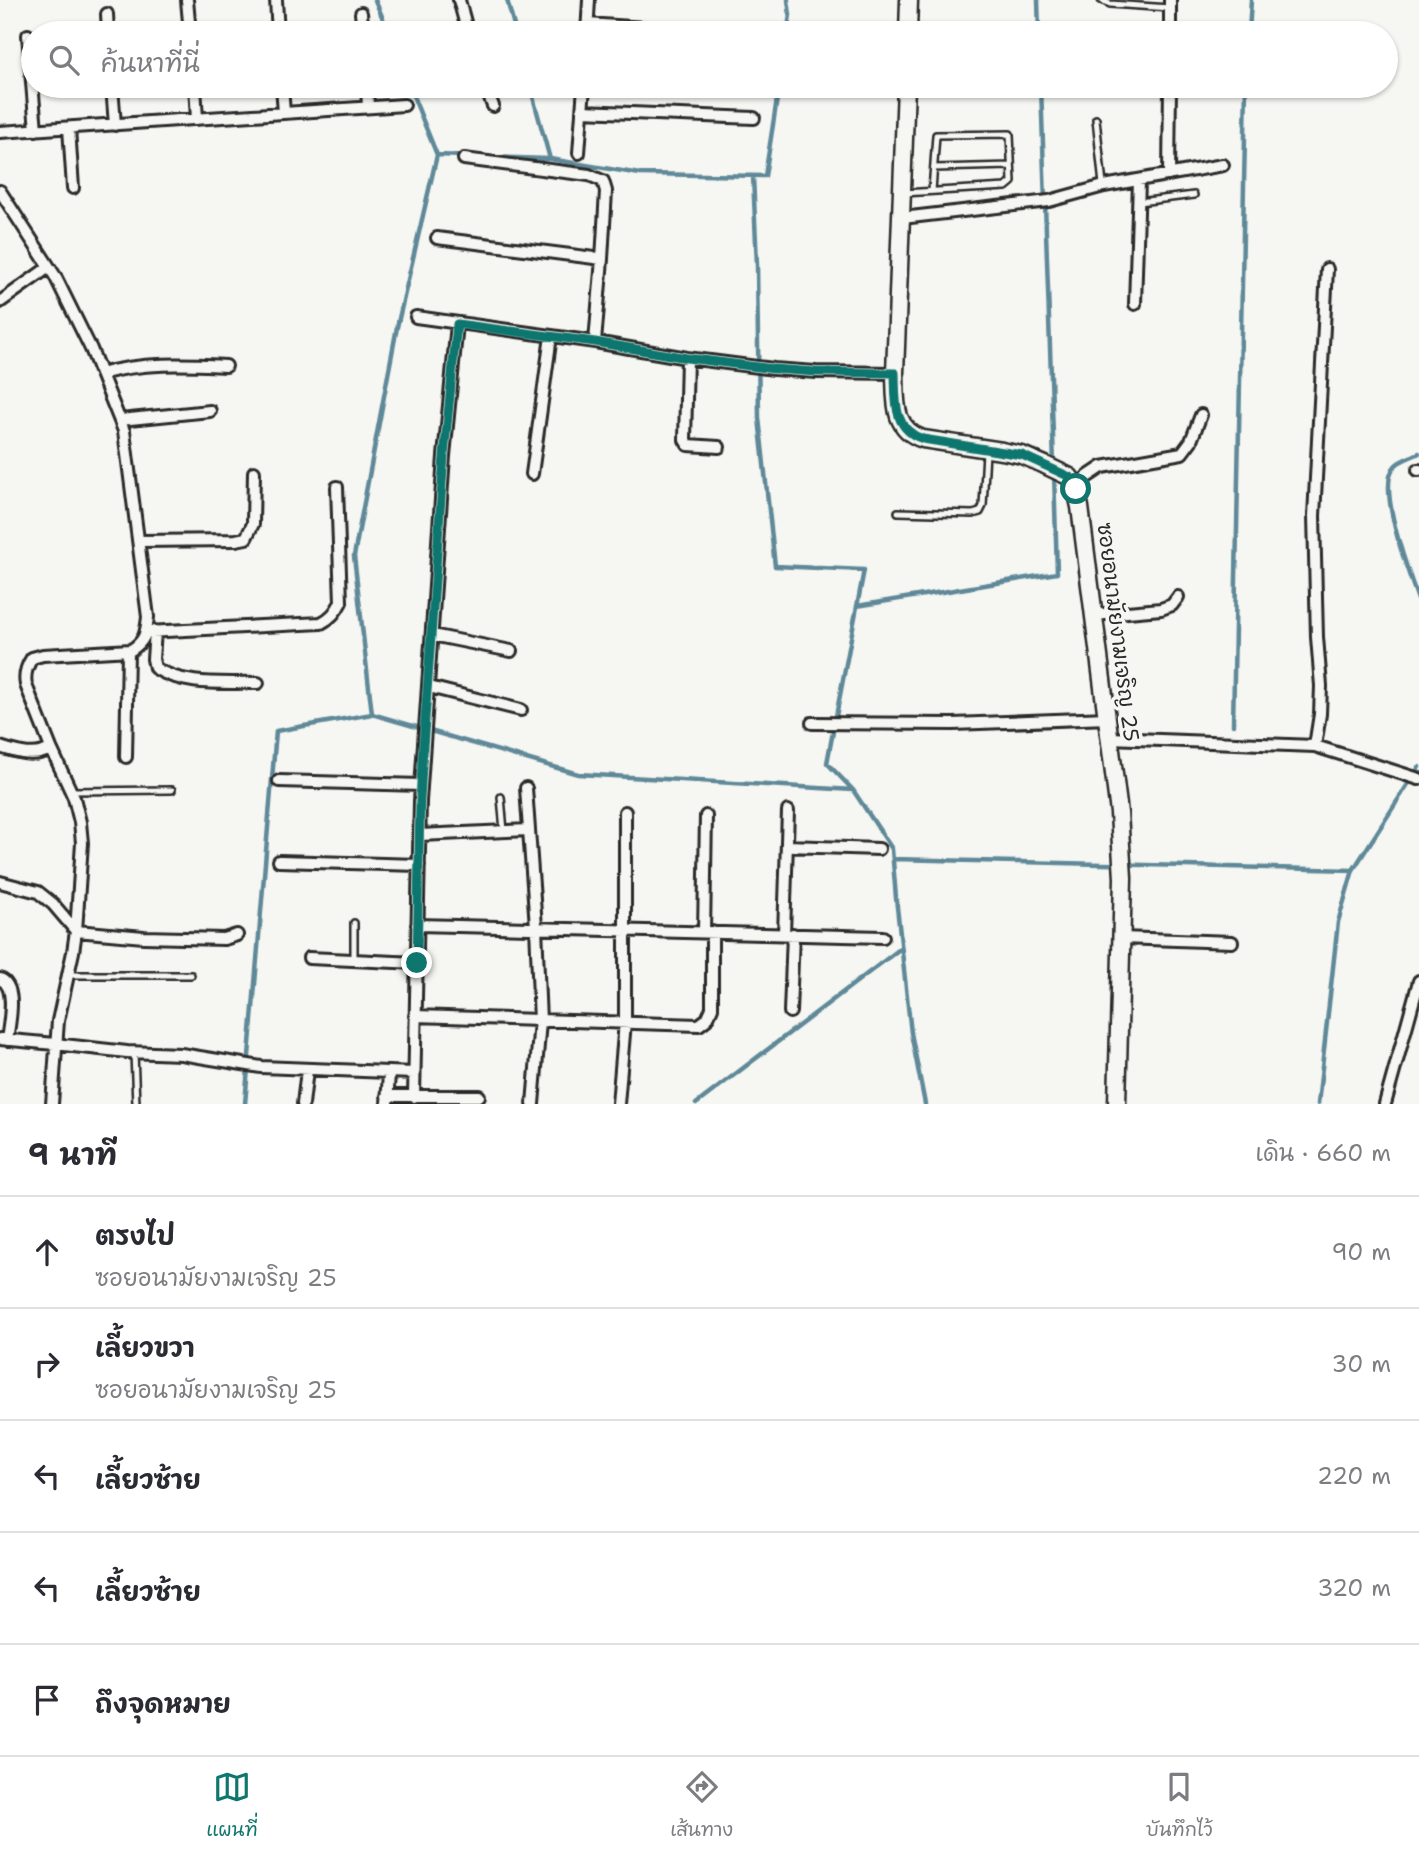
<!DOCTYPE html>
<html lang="th">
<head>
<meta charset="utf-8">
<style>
	:root { --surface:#fff; --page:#f7f7f7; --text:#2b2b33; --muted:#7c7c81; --line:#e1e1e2; --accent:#0f766e }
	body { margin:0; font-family:"Shantell Sans","Playpen Sans Thai",sans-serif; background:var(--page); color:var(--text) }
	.stop { position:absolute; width:21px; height:21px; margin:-16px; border:5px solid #0f766e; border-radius:50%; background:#fff }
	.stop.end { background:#0f766e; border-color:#fff; box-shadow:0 2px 7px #0008 }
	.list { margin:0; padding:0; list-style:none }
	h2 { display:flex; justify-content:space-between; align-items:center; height:91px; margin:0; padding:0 28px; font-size:30px }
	h2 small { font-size:23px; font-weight:400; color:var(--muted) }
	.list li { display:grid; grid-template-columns:46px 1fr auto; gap:21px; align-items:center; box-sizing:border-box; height:112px; padding:0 28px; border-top:2px solid var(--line) }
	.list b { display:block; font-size:26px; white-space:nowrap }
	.list p { margin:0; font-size:23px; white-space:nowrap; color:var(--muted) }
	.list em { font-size:23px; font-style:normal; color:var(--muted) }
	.icon { flex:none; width:38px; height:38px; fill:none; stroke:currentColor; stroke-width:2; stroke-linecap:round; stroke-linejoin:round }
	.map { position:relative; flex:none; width:1419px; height:1104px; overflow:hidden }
	.search { position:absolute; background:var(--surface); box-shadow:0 2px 5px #0004; left:21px; right:21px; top:21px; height:77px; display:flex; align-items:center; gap:18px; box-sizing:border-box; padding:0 24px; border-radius:38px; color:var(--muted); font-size:26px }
	.sheet { height:651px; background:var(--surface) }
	nav { display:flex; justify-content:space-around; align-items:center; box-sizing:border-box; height:98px; border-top:2px solid var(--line); background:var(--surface); font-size:19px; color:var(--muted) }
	nav a { display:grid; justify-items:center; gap:4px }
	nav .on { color:var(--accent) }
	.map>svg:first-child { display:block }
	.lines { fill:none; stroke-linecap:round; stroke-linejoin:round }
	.stream { stroke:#5e8998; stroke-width:4.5 }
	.lane-casing { stroke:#2b2b2b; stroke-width:10 }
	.street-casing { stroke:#2b2b2b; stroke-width:16 }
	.secondary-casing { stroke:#2b2b2b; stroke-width:21 }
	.lane { stroke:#f6f6f2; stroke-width:5 }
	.street { stroke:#f6f6f2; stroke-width:10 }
	.secondary { stroke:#f6f6f2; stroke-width:16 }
	.route { stroke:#0f766e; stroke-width:9 }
	.labels { text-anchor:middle; stroke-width:7; stroke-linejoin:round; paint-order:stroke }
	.street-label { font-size:21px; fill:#2b2b2b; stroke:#f6f6f2 }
</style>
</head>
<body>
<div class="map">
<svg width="1419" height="1104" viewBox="0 0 1419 1104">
	<rect width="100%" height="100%" fill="#f6f6f2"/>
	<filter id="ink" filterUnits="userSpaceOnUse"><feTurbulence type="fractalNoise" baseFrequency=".0143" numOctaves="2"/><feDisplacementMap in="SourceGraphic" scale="14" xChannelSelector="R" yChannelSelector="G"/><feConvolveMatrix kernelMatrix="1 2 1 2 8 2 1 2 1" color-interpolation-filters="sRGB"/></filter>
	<g filter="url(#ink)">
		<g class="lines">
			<!-- stream -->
			<path class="stream" d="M375 0 389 33
				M507 0 516 33
				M1038 0 1039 33
				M787 33 790 15 788 0
				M1249 33 1251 0
				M530 86 550 159
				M1041 86 1054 464
				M437 155 464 156
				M484 157 550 159 640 174 765 176 779 86
				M1419 453C1412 457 1400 460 1395 466 1375 486 1410 577 1419 602
				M857 606 1057 573 1054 472
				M372 714 354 556 397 327 437 155 409 86
				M1233 725 1246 86
				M853 790 892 849 896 898 911 1033 925 1104
				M893 859 1353 870
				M245 1104 276 731 372 714 578 774 853 790 827 763 864 570 775 566 759 418 757 265 753 176
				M696 1104 901 948
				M1318 1104 1338 922 1353 870 1419 767"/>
			<!-- lane casing -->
			<g class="lane-casing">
				<path id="lane" d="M1101 0 1110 4 1170 8
					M1096 119 1103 185
					M934 168 1011 166
					M903 193 1006 187 1012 182 1010 134 936 135 932 191
					M1139 202 1194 195
					M898 512 973 514 980 512 983 506 986 452
					M71 791 172 790
					M501 797 504 831
					M354 959V923
					M68 975H191
					M134 1053 136 1104"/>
			</g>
			<!-- street casing -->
			<g class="street-casing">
				<path id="street" d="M187 0 190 33
					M276 0 278 33
					M459 0 468 33
					M361 13 363 33
					M107 14 108 33
					M587 24 719 33
					M587 33 589 0
					M1170 33V0
					M28 35 36 130
					M112 86 115 125
					M195 86 197 119
					M282 86 284 113
					M367 86 368 107
					M485 86 493 106
					M582 111 754 118
					M69 128 73 188
					M0 132 404 105
					M579 153 584 86
					M464 159 589 175 603 181 606 191 602 259 595 342
					M1169 175 1170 86
					M0 191 55 276 91 349 124 431 148 617C146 634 145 641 131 650L43 655 32 658C26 667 24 675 26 685L51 748 74 798 80 822 82 843 76 931 73 952 58 1021 52 1104
					M902 218 1049 201 1104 186 1223 165
					M437 238 602 259
					M0 302 49 267
					M1135 304 1139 181
					M416 317 595 342 687 358 774 369 816 372 895 373
					M687 358 685 440 688 445 719 447
					M101 374C141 362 185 364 226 366
					M120 420 210 411
					M1418 470H1419
					M532 474 551 336
					M1076 489 1087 477 1102 467 1182 453 1191 441 1201 415
					M139 541 236 540 246 538 253 524 254 472
					M1094 615 1161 609 1172 605 1178 597
					M155 631 153 659 155 668C185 687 224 682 258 683
					M147 632 321 623C331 618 336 612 341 602L337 487
					M432 635 511 651
					M429 687 521 710
					M812 723 953 724 1108 718
					M1110 738 1315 746 1419 779
					M1315 746 1320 714 1321 686 1317 637 1314 516 1327 269
					M0 747C16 752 36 759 51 748
					M126 757 128 651
					M279 781 421 785
					M526 788 536 927 540 1021 533 1104
					M420 835 529 830
					M787 846 879 849
					M279 861 419 865
					M0 882 38 892 53 904 76 931 144 937 224 939 237 935
					M417 925 883 937
					M704 932 706 816
					M784 934 788 811
					M1121 938 1232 942
					M309 958 417 963
					M0 979C18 986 9 1024 7 1040
					M790 1012 793 934
					M415 1016 699 1025 707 1019 712 1008V932
					M0 1039 55 1044 127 1052 181 1054 261 1067 414 1073
					M387 1096H479
					M414 1097 420 801 444 456 457 324
					M303 1104 307 1070
					M387 1104 389 1073
					M618 1104 625 1022V812
					M1385 1104 1419 981"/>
			</g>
			<!-- secondary casing -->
			<g class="secondary-casing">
				<path id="secondary" d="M908 33 909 0
					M906 86 895 373C896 400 892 429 923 439L1002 451 1022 455 1045 465 1070 477 1076 489 1080 507 1119 813 1123 878 1117 1104"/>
			</g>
			<!-- lane -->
			<use href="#lane" class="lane"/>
			<!-- street -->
			<use href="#street" class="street"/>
			<!-- secondary -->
			<use href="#secondary" class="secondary"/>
		</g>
	</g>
	<g class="lines" filter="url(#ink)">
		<!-- route -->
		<path class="route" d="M417 963 420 801 423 747 444 456 457 324 595 342 687 358 774 369 816 372 895 373C896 400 892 429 923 439L1022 455 1070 477 1076 489"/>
	</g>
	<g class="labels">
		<!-- street labels -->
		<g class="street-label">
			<text transform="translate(1118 632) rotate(83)" y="7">ซอยอนามัยงามเจริญ 25</text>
		</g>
	</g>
</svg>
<div class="stop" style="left:1076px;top:489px"></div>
<div class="stop end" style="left:417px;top:963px"></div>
<div class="search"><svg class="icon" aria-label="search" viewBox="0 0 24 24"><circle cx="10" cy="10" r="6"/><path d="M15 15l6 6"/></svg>ค้นหาที่นี่</div>
</div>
<section class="sheet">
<h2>9 นาที<small>เดิน · 660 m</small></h2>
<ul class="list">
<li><svg class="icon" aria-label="ahead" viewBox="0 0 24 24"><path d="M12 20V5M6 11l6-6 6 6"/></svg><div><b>ตรงไป</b><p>ซอยอนามัยงามเจริญ 25</p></div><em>90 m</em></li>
<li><svg class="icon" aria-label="right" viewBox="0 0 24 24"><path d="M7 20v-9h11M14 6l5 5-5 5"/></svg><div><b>เลี้ยวขวา</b><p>ซอยอนามัยงามเจริญ 25</p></div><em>30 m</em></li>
<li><svg class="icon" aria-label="left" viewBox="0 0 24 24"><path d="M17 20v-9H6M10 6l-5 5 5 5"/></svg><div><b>เลี้ยวซ้าย</b></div><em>220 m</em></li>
<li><svg class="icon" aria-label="left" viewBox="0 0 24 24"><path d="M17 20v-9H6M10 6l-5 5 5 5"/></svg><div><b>เลี้ยวซ้าย</b></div><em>320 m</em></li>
<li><svg class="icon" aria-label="arrive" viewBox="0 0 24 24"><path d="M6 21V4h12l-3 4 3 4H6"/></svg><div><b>ถึงจุดหมาย</b></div></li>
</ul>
</section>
<nav>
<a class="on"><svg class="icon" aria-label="map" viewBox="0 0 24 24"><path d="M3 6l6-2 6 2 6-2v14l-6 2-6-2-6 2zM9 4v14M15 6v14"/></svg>แผนที่</a>
<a><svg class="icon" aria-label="directions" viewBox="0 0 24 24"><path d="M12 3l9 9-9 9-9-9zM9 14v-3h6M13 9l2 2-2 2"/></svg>เส้นทาง</a>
<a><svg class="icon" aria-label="saved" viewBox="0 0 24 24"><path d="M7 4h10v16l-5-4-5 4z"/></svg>บันทึกไว้</a>
</nav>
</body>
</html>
